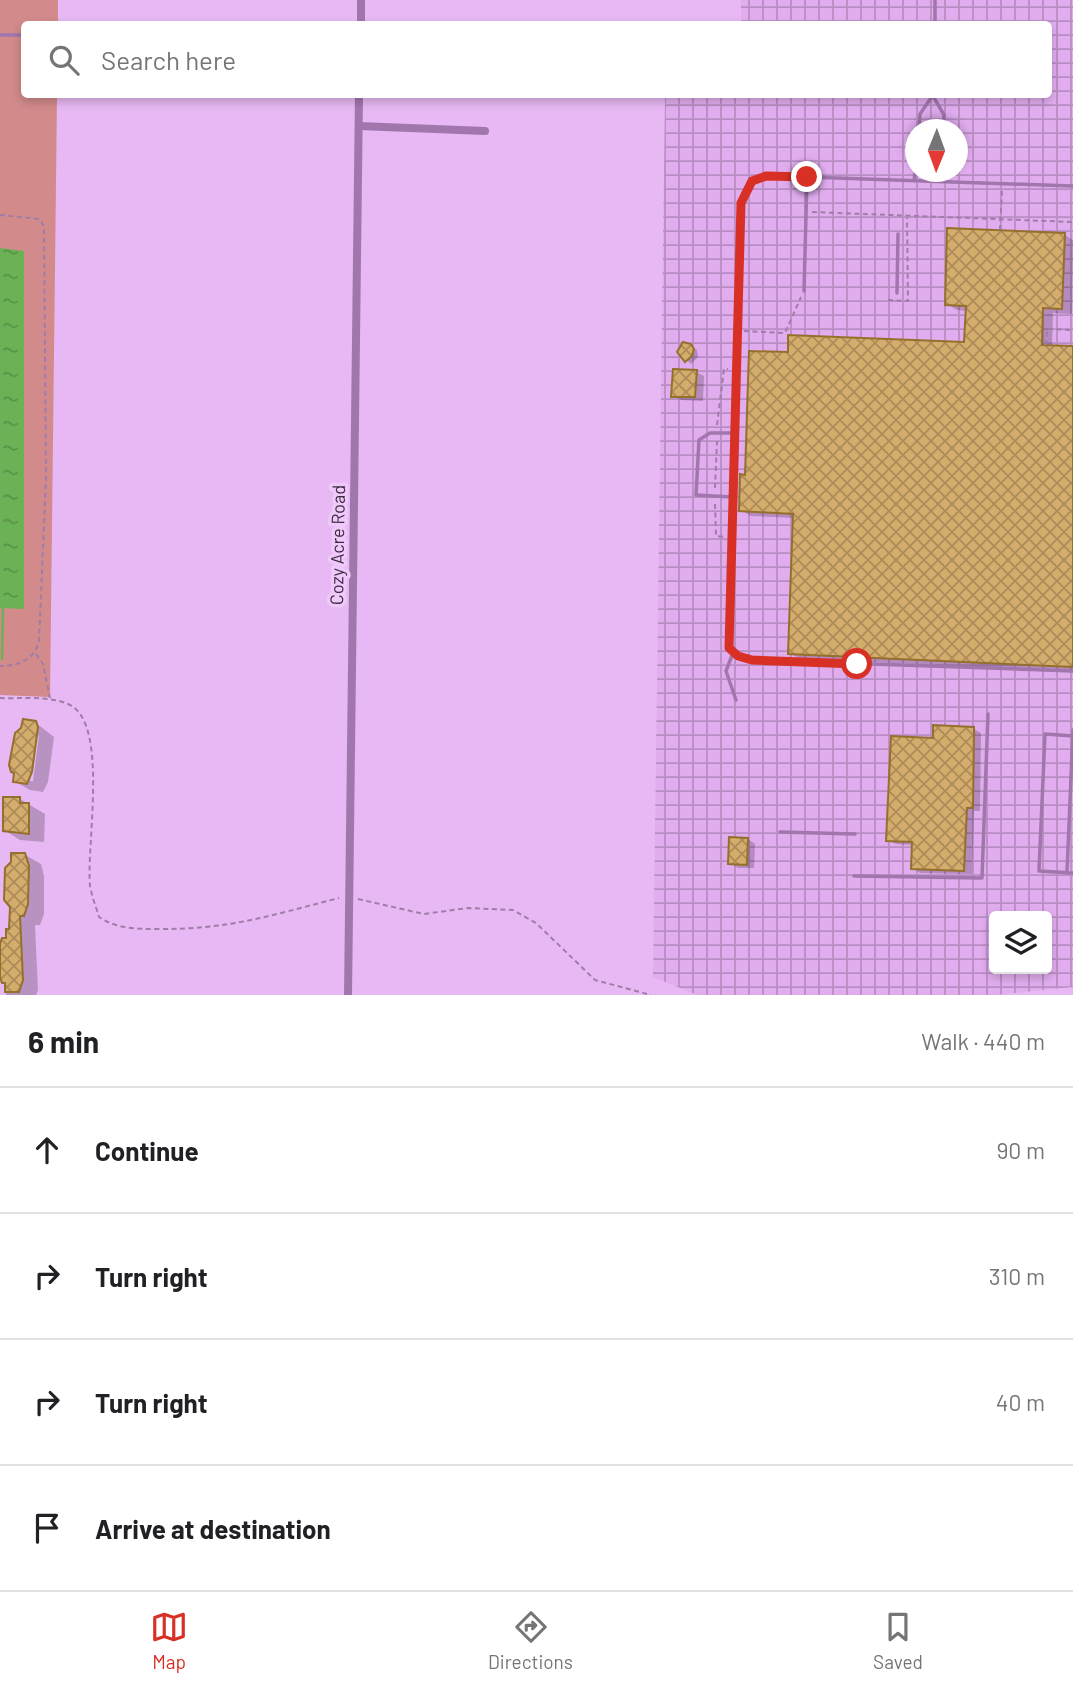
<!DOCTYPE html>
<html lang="en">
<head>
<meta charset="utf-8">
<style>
	:root { --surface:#fff; --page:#f2f2f2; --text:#202124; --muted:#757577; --line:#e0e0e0; --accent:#d93025 }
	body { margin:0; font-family:Barlow,sans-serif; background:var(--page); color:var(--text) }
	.controls { position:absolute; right:21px; bottom:21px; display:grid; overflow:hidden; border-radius:7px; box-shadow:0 4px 10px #0003 }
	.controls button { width:63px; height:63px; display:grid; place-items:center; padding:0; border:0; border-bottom:2px solid var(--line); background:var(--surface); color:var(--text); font:35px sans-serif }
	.compass { position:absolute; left:905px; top:119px; width:63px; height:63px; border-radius:50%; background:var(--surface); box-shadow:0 4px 10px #0003; rotate:181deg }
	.stop { position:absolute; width:21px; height:21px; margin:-16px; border:5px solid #d93025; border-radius:50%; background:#fff }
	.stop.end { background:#d93025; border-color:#fff; box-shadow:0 2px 7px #0008 }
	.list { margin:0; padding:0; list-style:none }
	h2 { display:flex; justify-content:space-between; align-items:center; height:91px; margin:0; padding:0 28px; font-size:30px }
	h2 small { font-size:23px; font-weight:400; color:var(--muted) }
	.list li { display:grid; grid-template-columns:46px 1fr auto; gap:21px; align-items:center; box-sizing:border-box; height:126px; padding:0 28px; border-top:2px solid var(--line) }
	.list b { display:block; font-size:26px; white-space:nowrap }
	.list em { font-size:23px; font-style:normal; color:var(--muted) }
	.icon { flex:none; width:38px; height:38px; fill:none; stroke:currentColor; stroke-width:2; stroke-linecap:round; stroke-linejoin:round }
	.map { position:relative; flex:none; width:1073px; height:995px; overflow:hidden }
	.search { position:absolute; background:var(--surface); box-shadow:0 4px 10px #0003; left:21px; right:21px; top:21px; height:77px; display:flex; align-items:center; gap:18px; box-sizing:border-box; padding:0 24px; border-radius:7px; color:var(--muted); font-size:26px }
	.sheet { height:595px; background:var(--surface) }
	nav { display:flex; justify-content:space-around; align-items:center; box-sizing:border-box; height:98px; border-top:2px solid var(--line); background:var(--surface); font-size:19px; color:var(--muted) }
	nav a { display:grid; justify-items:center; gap:4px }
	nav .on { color:var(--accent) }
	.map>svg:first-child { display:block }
	.industrial { fill:url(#industrial-grid); fill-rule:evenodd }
	.park { fill:#d28a8b }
	.water { fill:url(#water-ripples) }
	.shadow { fill:#0003; fill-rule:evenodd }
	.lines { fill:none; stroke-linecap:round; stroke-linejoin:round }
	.stream { stroke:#6ab255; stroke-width:2.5 }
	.building { fill:url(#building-cross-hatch); stroke:#956f2c; stroke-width:2 }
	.path { stroke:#a07da9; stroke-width:2; stroke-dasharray:5 3.5; stroke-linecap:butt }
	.lane { stroke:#a176ad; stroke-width:3.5 }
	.street { stroke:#a176ad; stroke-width:8 }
	.route { stroke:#d93025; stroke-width:9 }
	.labels { text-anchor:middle; stroke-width:7; stroke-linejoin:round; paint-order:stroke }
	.street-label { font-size:18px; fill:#3c2a41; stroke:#efc9f9 }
</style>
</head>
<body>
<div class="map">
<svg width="1073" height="995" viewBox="0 0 1073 995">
	<defs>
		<pattern id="industrial-grid" width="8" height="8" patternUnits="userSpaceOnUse" patternTransform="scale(1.75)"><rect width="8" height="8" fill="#e1adef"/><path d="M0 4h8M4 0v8" fill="none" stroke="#b88dc3"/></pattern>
		<pattern id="water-ripples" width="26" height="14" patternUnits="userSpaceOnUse" patternTransform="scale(1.75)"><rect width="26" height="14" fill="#6ab255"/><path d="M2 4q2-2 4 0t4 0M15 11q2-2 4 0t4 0" fill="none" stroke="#589148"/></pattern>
		<pattern id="building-cross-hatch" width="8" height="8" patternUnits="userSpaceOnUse" patternTransform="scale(1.75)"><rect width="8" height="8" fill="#d4ac6b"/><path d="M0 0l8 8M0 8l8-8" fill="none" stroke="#ad8c5a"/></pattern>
	</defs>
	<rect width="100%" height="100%" fill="#e7b8f3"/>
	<!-- industrial -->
	<path class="industrial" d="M741 0H1073V987L995 995H697L653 977 665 95 1048 94V24H741ZM916 130H958V172H916ZM994 916H1047V969H994Z"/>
	<!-- park -->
	<path class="park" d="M0 0H58V24H24V94L57 95 50 697 0 695Z"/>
	<!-- water -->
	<path class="water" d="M0 248 24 251V609L0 608Z"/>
	<!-- shadow -->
	<path class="shadow" d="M927 123 935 124V130H927Z
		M1065 235 1073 240 1072 314 1053 313 1052 347 1073 348V671L800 659 790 653 795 518 751 516 741 510 746 477 790 353 966 343 967 311 957 310 947 304Z
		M686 344 697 350 698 357 691 364 680 354Z
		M696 372 704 376 703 401 681 400 673 396Z
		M36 723 54 737 48 782 43 792 30 790 14 781ZM39 735 33 781H30L35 739Z
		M974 729 981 733 980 811H974L972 874 920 873 913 868 914 845 896 844 888 840 934 740Z
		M20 799 45 814 44 842 20 840 4 830Z
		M731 839H748L755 844 754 868H738L730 863Z
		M25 855 41 864 44 876V914L40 925H35L38 990 36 995H6L7 939Z"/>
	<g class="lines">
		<!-- stream -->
		<path class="stream" d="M2 659 3 606"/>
	</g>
	<!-- building -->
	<path class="building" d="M947 228 1065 233 1062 309 1043 308 1042 345 1073 346V667L788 654 793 514 739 511 740 474 745 475 749 351 788 352V335L964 342 966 306 945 305Z
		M683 342 691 344 694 349 692 356 685 362 677 352Z
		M673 369 697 370 695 397H671Z
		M23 719 36 721 38 727 32 772 27 784 13 782 14 773 11 772 9 765 15 733 21 728Z
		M933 725 974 727 973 808H967L964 871 911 869 912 842 886 841 891 736 933 738Z
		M3 797H20V803H29V834L3 831Z
		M729 837 748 838 747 865 728 864Z
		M11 853H25L29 866 28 904 24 916H20L23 980 19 992H5V983H2L0 977V944L2 938H6V929H9L10 907 4 900 5 868 11 862Z"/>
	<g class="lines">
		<!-- path -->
		<path class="path" d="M812 212 1073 222
			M0 215 39 219 44 226 46 477 39 641C34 660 19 666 0 666
			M1000 230 1002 190
			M888 300 908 301 907 218
			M744 331 785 333 801 297
			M1046 345 1047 329 1073 330
			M717 425 724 369H728
			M715 488 717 441
			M715 504 716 536 724 537
			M36 654 43 664 50 698
			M0 698C21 699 50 695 70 705 109 725 86 846 90 886 92 897 96 907 99 917 117 929 136 929 157 929 228 930 272 915 339 898
			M358 899 424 914 468 908 513 910 536 923 595 980 651 995"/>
		<!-- lane -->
		<path class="lane" d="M935 24V0
			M0 35H24
			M933 96 944 115 943 130
			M919 130 920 114 933 95
			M807 177 766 176 752 181 741 203 729 648 738 656 752 660 1073 671
			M914 181 916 164
			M941 181V172
			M804 291 807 177 1073 186
			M897 293 898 234
			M732 497 696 495 699 440 710 433H735
			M733 653 726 671 736 700
			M1073 736 1045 734 1039 871 1073 873
			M780 832 855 834
			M1067 872 1073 730
			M854 876 982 878 988 714"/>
		<!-- street -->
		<path class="street" d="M361 24V0
			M359 126 485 131
			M348 995 359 94"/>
	</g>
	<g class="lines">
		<!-- route -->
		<path class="route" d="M807 177 766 176 752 181 741 203 729 648 738 656 752 660 857 664"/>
	</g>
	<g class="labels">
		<!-- street labels -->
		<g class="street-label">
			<text transform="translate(338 545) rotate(-89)" y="6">Cozy Acre Road</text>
		</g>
	</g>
</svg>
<div class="controls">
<button><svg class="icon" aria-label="layers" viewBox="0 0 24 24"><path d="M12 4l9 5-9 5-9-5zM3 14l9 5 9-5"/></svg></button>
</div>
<svg class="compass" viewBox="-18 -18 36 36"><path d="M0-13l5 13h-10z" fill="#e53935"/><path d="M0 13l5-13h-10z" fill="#757577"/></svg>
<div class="stop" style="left:857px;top:664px"></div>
<div class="stop end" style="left:807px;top:177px"></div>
<div class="search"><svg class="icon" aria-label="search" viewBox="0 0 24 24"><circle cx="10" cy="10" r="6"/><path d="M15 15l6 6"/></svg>Search here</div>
</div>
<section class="sheet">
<h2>6 min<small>Walk · 440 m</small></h2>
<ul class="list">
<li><svg class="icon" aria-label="ahead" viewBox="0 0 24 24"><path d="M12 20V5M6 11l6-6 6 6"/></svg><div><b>Continue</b></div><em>90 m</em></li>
<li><svg class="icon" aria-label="right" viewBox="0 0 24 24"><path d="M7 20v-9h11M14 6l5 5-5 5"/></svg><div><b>Turn right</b></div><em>310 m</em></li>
<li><svg class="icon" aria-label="right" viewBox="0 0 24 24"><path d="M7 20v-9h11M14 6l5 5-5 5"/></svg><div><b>Turn right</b></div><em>40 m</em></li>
<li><svg class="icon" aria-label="arrive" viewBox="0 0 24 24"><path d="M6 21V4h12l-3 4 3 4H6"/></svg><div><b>Arrive at destination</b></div></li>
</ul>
</section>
<nav>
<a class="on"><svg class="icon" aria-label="map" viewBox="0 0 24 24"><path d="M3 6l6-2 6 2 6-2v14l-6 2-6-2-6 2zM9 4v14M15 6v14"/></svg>Map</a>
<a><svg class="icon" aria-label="directions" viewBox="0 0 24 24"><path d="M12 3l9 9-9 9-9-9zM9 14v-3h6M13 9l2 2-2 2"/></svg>Directions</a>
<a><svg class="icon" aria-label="saved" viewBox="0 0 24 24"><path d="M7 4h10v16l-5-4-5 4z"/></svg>Saved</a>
</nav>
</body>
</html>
